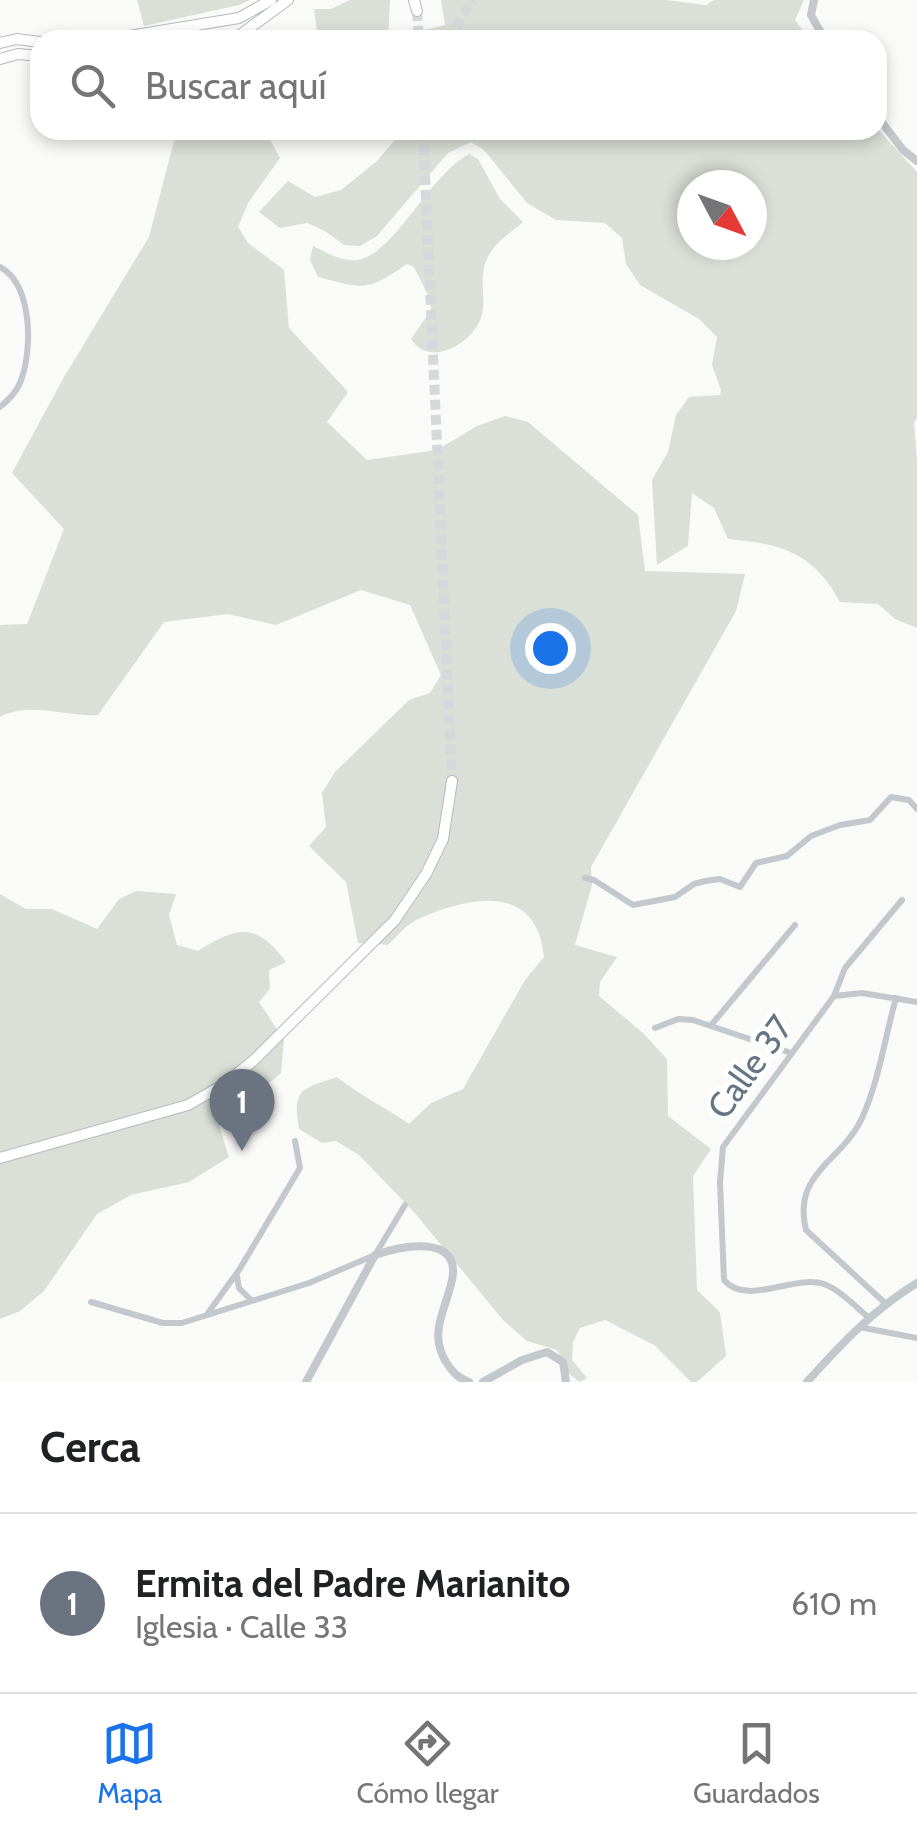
<!DOCTYPE html>
<html lang="es">
<head>
<meta charset="utf-8">
<style>
	:root { --surface:#fff; --page:#f2f2f2; --text:#202124; --muted:#757577; --line:#e0e0e0; --accent:#1a73e8 }
	body { margin:0; font-family:Cabin,sans-serif; background:var(--page); color:var(--text) }
	.compass { position:absolute; left:677px; top:170px; width:90px; height:90px; border-radius:50%; background:var(--surface); box-shadow:0 5px 15px #0003; rotate:131deg }
	.you { position:absolute; left:550px; top:648px; width:35px; height:35px; margin:-25px; border:8px solid #fff; border-radius:50%; background:#1a73e8; box-shadow:0 0 0 15px #1a73e833 }
	.badge { display:grid; place-items:center; width:65px; height:65px; border-radius:50%; background:var(--accent); color:#fff; font-size:32px; font-weight:700 }
	.pin { position:absolute; translate:-50% -82px; filter:drop-shadow(0 2px 5px #0008) }
	.pin::after { content:''; position:absolute; top:52px; width:35px; height:30px; background:inherit; clip-path:polygon(0 0,100% 0,50% 100%) }
	.list { margin:0; padding:0; list-style:none }
	h2 { display:flex; justify-content:space-between; align-items:center; height:130px; margin:0; padding:0 40px; font-size:42px }
	h2 small { font-size:32px; font-weight:400; color:var(--muted) }
	.list li { display:grid; grid-template-columns:65px 1fr auto; gap:30px; align-items:center; box-sizing:border-box; height:180px; padding:0 40px; border-top:2px solid var(--line) }
	.list b { display:block; font-size:38px; white-space:nowrap }
	.list p { margin:0; font-size:32px; white-space:nowrap; color:var(--muted) }
	.list em { font-size:32px; font-style:normal; color:var(--muted) }
	.icon { flex:none; width:55px; height:55px; fill:none; stroke:currentColor; stroke-width:2; stroke-linecap:round; stroke-linejoin:round }
	.map { position:relative; flex:none; width:917px; height:1382px; overflow:hidden }
	.search { position:absolute; background:var(--surface); box-shadow:0 5px 15px #0003; left:30px; right:30px; top:30px; height:110px; display:flex; align-items:center; gap:25px; box-sizing:border-box; padding:0 35px; border-radius:30px; color:var(--muted); font-size:38px }
	.sheet { height:310px; background:var(--surface) }
	nav { display:flex; justify-content:space-around; align-items:center; box-sizing:border-box; height:140px; border-top:2px solid var(--line); background:var(--surface); font-size:28px; color:var(--muted) }
	nav a { display:grid; justify-items:center; gap:5px }
	nav .on { color:var(--accent) }
	.map>svg:first-child { display:block }
	.green { fill:#dadfd7; fill-rule:evenodd }
	.lines { fill:none; stroke-linecap:round; stroke-linejoin:round }
	.primary-tunnel { stroke:#d5d9db; stroke-width:10; stroke-dasharray:10 5; stroke-linecap:butt }
	.primary-casing { stroke:#b5babe; stroke-width:12 }
	.minor { stroke:#c3c8cc; stroke-width:6 }
	.tertiary { stroke:#c3c8cc; stroke-width:8 }
	.primary { stroke:#fff; stroke-width:10 }
	.labels { text-anchor:middle; stroke-width:10; stroke-linejoin:round; paint-order:stroke }
	.street-label { font-size:35px; fill:#657683; stroke:#fff }
</style>
</head>
<body>
<div class="map">
<svg width="917" height="1382" viewBox="0 0 917 1382">
	<rect width="100%" height="100%" fill="#fafaf8"/>
	<!-- green -->
	<path class="green" d="M137 0H250L239 5 144 26Z
		M350 0H390L388 39 445 25 441 0H666L706 5 714 0H804L795 20 810 40H318L314 9H331Z
		M877 128 917 172V418L914 423 917 461V628L895 619 878 604 840 602C813 552 782 544 728 539L714 508 692 493 688 546 657 565 652 480 668 452 676 415 689 397 720 395 721 390 712 365 717 337 699 319 640 285 626 264 622 238 605 223 556 220 527 203 484 150 471 142 448 153 377 236 360 246 344 245 325 231 307 223 280 228 259 212 288 181 315 197 341 190 377 161 403 130ZM692 185H752V245H692Z
		M187 130H265L280 158 248 203 238 227 248 243 284 270 289 328 348 392 327 422 367 460 437 450 477 426 505 416 528 422 638 515 645 571 745 574 736 611 591 867 592 885 575 945 617 957 600 982 599 996 643 1033 667 1059 668 1116 711 1149 693 1176 697 1290 720 1312 726 1356 697 1382H691L654 1345 605 1320 580 1328 573 1342 572 1360 587 1378 580 1382 569 1374 557 1350 527 1341 503 1320 414 1212 359 1155 336 1141 322 1143 299 1129C292 1088 302 1089 337 1077 359 1095 385 1107 409 1124L431 1103 463 1089 525 980 544 957C537 882 469 896 418 919 407 924 397 936 388 945L358 943 346 882 309 846 326 827 322 793 335 772 409 700 430 693 441 675 410 605 361 590 276 625 228 614 164 622 98 715C65 717 30 701 0 717V625L27 624 64 529 12 473 64 377 149 237 174 141Z
		M469 154 478 159 500 199 523 222C510 233 492 244 486 261 479 278 486 298 482 315 474 343 430 369 411 339L431 310 429 297 414 267 407 264C366 292 364 289 318 277L310 260 313 246C327 253 342 262 357 260 393 256 430 174 469 154Z
		M136 891 176 894 169 915 177 945 198 951C237 926 257 922 286 962L269 970 270 989 259 1002 284 1040 281 1073 262 1089 258 1102 245 1109 235 1091 213 1106 229 1157 189 1182 131 1195 97 1214 44 1291 20 1311 0 1319V894L26 909H52L97 929 119 899Z"/>
	<g class="lines">
		<!-- primary-tunnel -->
		<path class="primary-tunnel" d="M417 11 419 40
			M448 40 473 0
			M423 130 452 781"/>
		<!-- primary casing -->
		<g class="primary-casing">
			<path id="primary" d="M414 0 417 11
				M105 40 239 18 271 0
				M233 40 288 0
				M0 43 17 39 40 42
				M0 59 18 54 40 56
				M0 1158 188 1105 223 1085 253 1061 395 920 426 874 443 839 452 781"/>
		</g>
		<!-- minor -->
		<path class="minor" d="M0 267C33 285 33 351 20 383 16 393 8 400 0 407
			M585 878 594 880 633 905 675 897 694 884 705 881 720 879 740 887 756 863 787 856 811 836 840 825 870 820 891 797 909 800 917 809
			M834 996 862 993 917 1002
			M712 1024 795 925
			M655 1028 678 1019 693 1020 791 1053
			M237 1276 239 1288 250 1299
			M91 1302 163 1323H182L309 1283 375 1255 405 1205
			M885 1303 806 1230C792 1172 842 1162 862 1118 879 1081 885 1037 896 998
			M208 1313 239 1270 300 1168 295 1141
			M868 1317C855 1306 840 1290 824 1284 794 1274 747 1307 724 1280L720 1182 723 1147 834 996 845 968 902 900
			M859 1327 917 1338"/>
		<!-- tertiary -->
		<path class="tertiary" d="M814 0 811 15 825 40
			M877 116 903 150 917 161
			M306 1382 375 1255C399 1246 462 1233 452 1280 446 1310 428 1332 446 1362 452 1372 458 1378 469 1382
			M483 1382 522 1360 547 1352 563 1362 566 1382
			M807 1382C841 1344 873 1310 917 1283"/>
		<!-- primary -->
		<use href="#primary" class="primary"/>
	</g>
	<g class="labels">
		<!-- street labels -->
		<g class="street-label">
			<text transform="translate(750 1067) rotate(-54)" y="12">Calle 37</text>
		</g>
	</g>
</svg>
<svg class="compass" viewBox="-18 -18 36 36"><path d="M0-13l5 13h-10z" fill="#e53935"/><path d="M0 13l5-13h-10z" fill="#757577"/></svg>
<div class="you"></div>
<div class="pin badge" style="left:242px;top:1151px;background:#6b7280">1</div>
<div class="search"><svg class="icon" aria-label="search" viewBox="0 0 24 24"><circle cx="10" cy="10" r="6"/><path d="M15 15l6 6"/></svg>Buscar aquí</div>
</div>
<section class="sheet">
<h2>Cerca<small></small></h2>
<ul class="list">
<li><span class="badge" style="background:#6b7280">1</span><div><b>Ermita del Padre Marianito</b><p>Iglesia · Calle 33</p></div><em>610 m</em></li>
</ul>
</section>
<nav>
<a class="on"><svg class="icon" aria-label="map" viewBox="0 0 24 24"><path d="M3 6l6-2 6 2 6-2v14l-6 2-6-2-6 2zM9 4v14M15 6v14"/></svg>Mapa</a>
<a><svg class="icon" aria-label="directions" viewBox="0 0 24 24"><path d="M12 3l9 9-9 9-9-9zM9 14v-3h6M13 9l2 2-2 2"/></svg>Cómo llegar</a>
<a><svg class="icon" aria-label="saved" viewBox="0 0 24 24"><path d="M7 4h10v16l-5-4-5 4z"/></svg>Guardados</a>
</nav>
</body>
</html>
